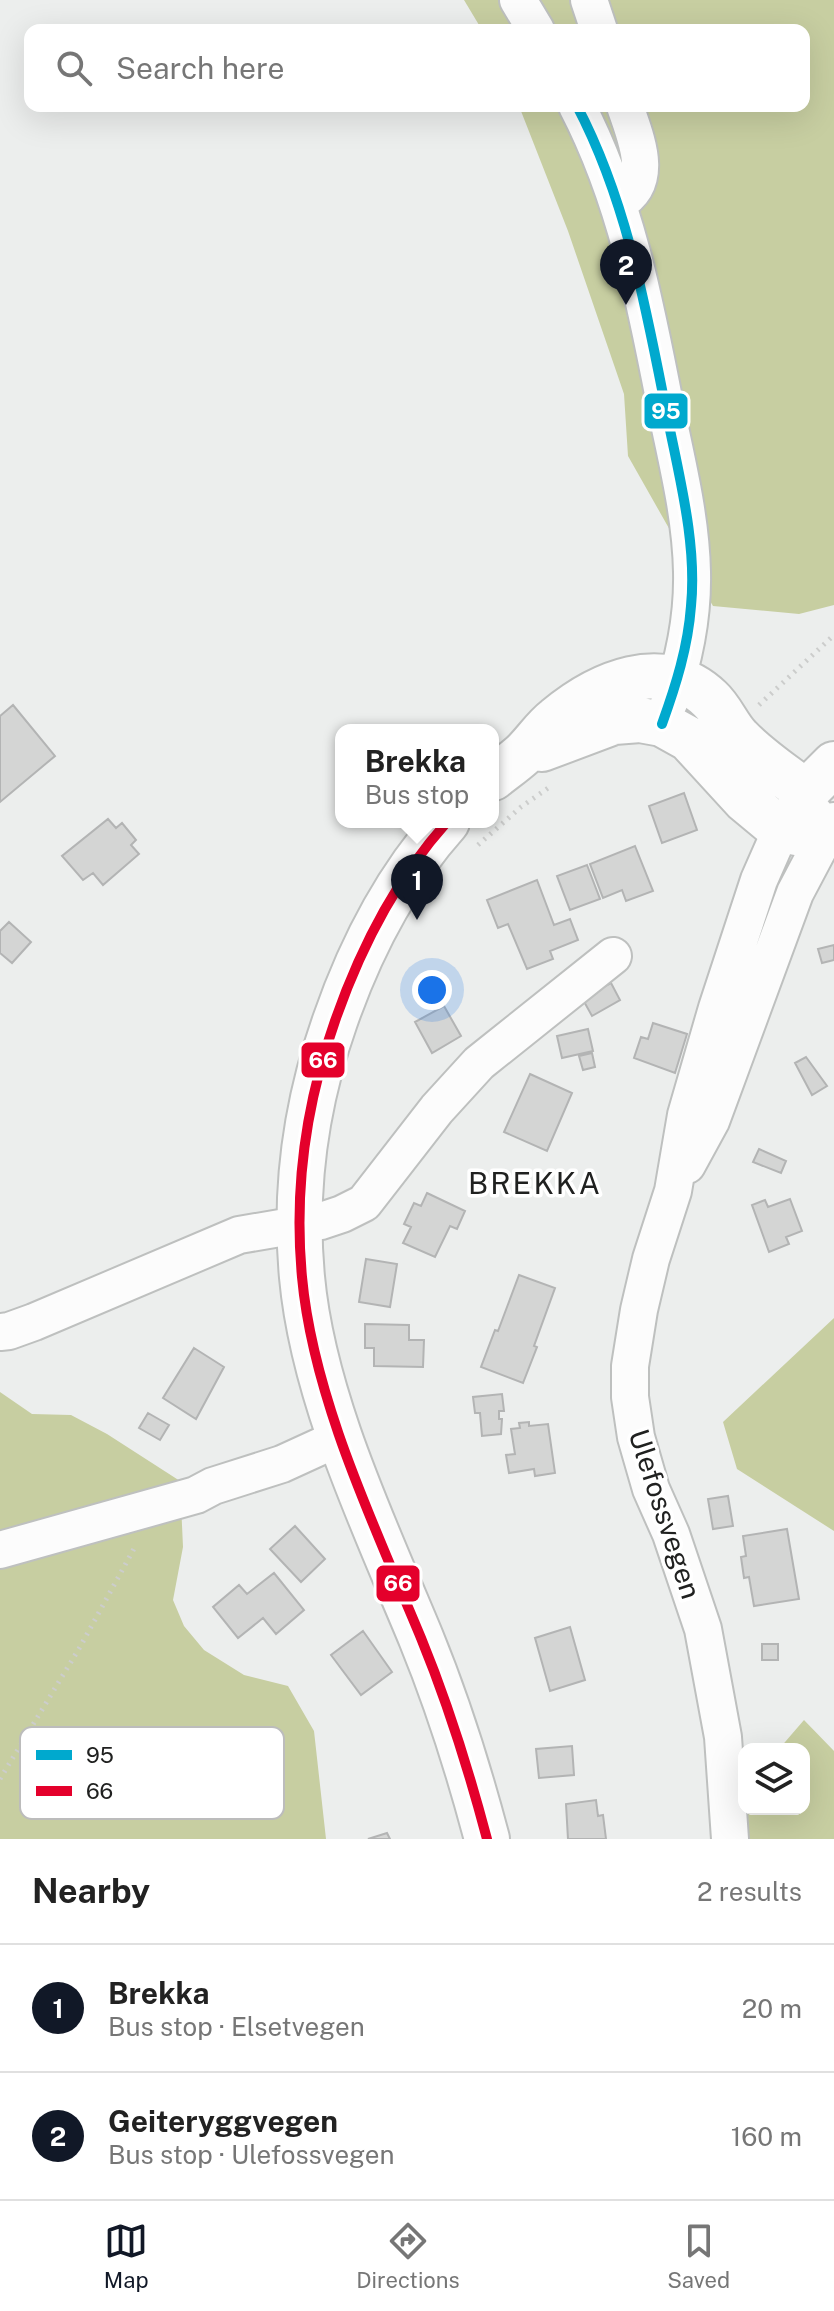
<!DOCTYPE html>
<html lang="en">
<head>
<meta charset="utf-8">
<style>
	:root { --surface:#fff; --page:#f2f2f2; --text:#222; --muted:#767676; --line:#e0e0e0; --accent:#111827 }
	body { margin:0; font-family:"Public Sans",sans-serif; background:var(--page); color:var(--text) }
	.controls { position:absolute; right:24px; bottom:24px; display:grid; overflow:hidden; border-radius:16px; box-shadow:0 8px 32px #0002 }
	.controls button { width:72px; height:72px; display:grid; place-items:center; padding:0; border:0; border-bottom:2px solid var(--line); background:var(--surface); color:var(--text); font:40px sans-serif }
	.you { position:absolute; left:432px; top:990px; width:28px; height:28px; margin:-20px; border:6px solid #fff; border-radius:50%; background:#1a73e8; box-shadow:0 0 0 12px #1a73e833 }
	.badge { display:grid; place-items:center; width:52px; height:52px; border-radius:50%; background:var(--accent); color:#fff; font-size:26px; font-weight:700 }
	.pin { position:absolute; translate:-50% -66px; filter:drop-shadow(0 2px 4px #0008) }
	.pin::after { content:''; position:absolute; top:42px; width:28px; height:24px; background:inherit; clip-path:polygon(0 0,100% 0,50% 100%) }
	.popup { position:absolute; left:335px; top:724px; width:164px; height:104px; box-sizing:border-box; display:grid; place-content:center; border-radius:16px; background:var(--surface); filter:drop-shadow(0 2px 6px #0005); font-size:26px; white-space:nowrap; color:var(--muted) }
	.popup b { font-size:30px; color:var(--text) }
	.popup::after { content:''; position:absolute; left:50%; top:100%; margin-left:-16px; border:16px solid transparent; border-top-color:var(--surface) }
	.list { margin:0; padding:0; list-style:none }
	h2 { display:flex; justify-content:space-between; align-items:center; height:104px; margin:0; padding:0 32px; font-size:34px }
	h2 small { font-size:26px; font-weight:400; color:var(--muted) }
	.list li { display:grid; grid-template-columns:52px 1fr auto; gap:24px; align-items:center; box-sizing:border-box; height:128px; padding:0 32px; border-top:2px solid var(--line) }
	.list b { display:block; font-size:30px; white-space:nowrap }
	.list p { margin:0; font-size:26px; white-space:nowrap; color:var(--muted) }
	.list em { font-size:26px; font-style:normal; color:var(--muted) }
	.icon { flex:none; width:44px; height:44px; fill:none; stroke:currentColor; stroke-width:2; stroke-linecap:round; stroke-linejoin:round }
	.map { position:relative; flex:none; width:834px; height:1839px; overflow:hidden }
	.search { position:absolute; background:var(--surface); box-shadow:0 8px 32px #0002; left:24px; right:24px; top:24px; height:88px; display:flex; align-items:center; gap:20px; box-sizing:border-box; padding:0 28px; border-radius:16px; color:var(--muted); font-size:30px }
	.sheet { height:360px; background:var(--surface) }
	nav { display:flex; justify-content:space-around; align-items:center; box-sizing:border-box; height:112px; border-top:2px solid var(--line); background:var(--surface); font-size:22px; color:var(--muted) }
	nav a { display:grid; justify-items:center; gap:4px }
	nav .on { color:var(--accent) }
	.map>svg:first-child { display:block }
	.forest { fill:#c7cea1 }
	.building { fill:#d4d5d4; stroke:#b3b4b4; stroke-width:2 }
	.lines { fill:none; stroke-linecap:round; stroke-linejoin:round }
	.minor-casing { stroke:#bec0bf; stroke-width:40 }
	.major-casing { stroke:#bec0bf; stroke-width:48 }
	.path { stroke:#cccdcc; stroke-width:5; stroke-dasharray:2 6; stroke-linecap:butt }
	.minor { stroke:#fcfcfc; stroke-width:36 }
	.major { stroke:#fcfcfc; stroke-width:44 }
	.bus-1-casing { stroke:#fff; stroke-width:16 }
	.bus-2-casing { stroke:#fff; stroke-width:16 }
	.bus-1 { stroke:#00a9ce; stroke-width:10 }
	.bus-2 { stroke:#e4002b; stroke-width:10 }
	.labels { text-anchor:middle; stroke-width:7; stroke-linejoin:round; paint-order:stroke }
	.street-label { font-size:28px; fill:#202120; stroke:#fff }
	.neighbourhood-label { font-size:30px; letter-spacing:2px; fill:#202120; stroke:#fff }
	.key { fill:#fff; stroke:#bcbcbc; stroke-width:2 }
	.key-label { font-size:22px; fill:#202120 }
	.line-badge { stroke:#fff; stroke-width:3 }
	.badge-label { font-size:22px; text-anchor:middle; font-weight:bold; fill:#fff }
</style>
</head>
<body>
<div class="map">
<svg width="834" height="1839" viewBox="0 0 834 1839">
	<rect width="100%" height="100%" fill="#eceeed"/>
	<!-- forest -->
	<path class="forest" d="M464 0H834V605L799 614 713 606 628 456 624 394 568 231 519 106H804V30H482Z
		M834 1318V1531L737 1469 723 1422Z
		M0 1392 32 1414 71 1415 107 1434 180 1481 183 1547 173 1600 184 1626 204 1650 244 1675 288 1686 314 1731 326 1839H0Z
		M804 1720 834 1751V1839H733L744 1809H804V1749H779Z"/>
	<!-- building -->
	<path class="building" d="M13 705 55 756 0 802V716Z
		M684 793 697 830 662 843 649 806Z
		M108 819 116 828 122 823 136 840 131 845 139 854 103 885 93 873 83 880 62 856Z
		M635 846 653 891 626 901 622 890 603 898 590 864Z
		M587 865 600 899 570 910 557 876Z
		M537 880 554 925 570 919 578 940 550 951 553 959 527 969 508 924 498 928 487 900Z
		M9 922 31 942 12 963 0 953V931Z
		M834 945V960L822 963 818 949Z
		M611 983 620 1000 592 1016 582 998Z
		M444 1006 461 1036 432 1053 415 1022Z
		M653 1023 687 1034 675 1073 634 1058 641 1037 648 1039Z
		M588 1029 593 1051 562 1058 557 1036Z
		M592 1053 595 1067 583 1070 579 1056Z
		M806 1057 827 1086 812 1095 795 1063Z
		M530 1074 572 1093 547 1151 504 1132Z
		M759 1149 786 1161 781 1173 753 1162Z
		M427 1193 465 1211 457 1229 450 1226 435 1257 403 1243 411 1227 404 1224 414 1203 421 1206Z
		M790 1199 802 1231 786 1237 789 1244 769 1252 752 1205 765 1200 768 1207Z
		M366 1259 397 1264 390 1307 359 1302Z
		M519 1275 555 1288 534 1346 537 1347 523 1383 481 1367 495 1330 498 1331Z
		M365 1324 409 1325V1340H424L423 1367 374 1366V1348H365Z
		M194 1348 224 1367 196 1419 163 1398Z
		M502 1394 504 1411H499V1419H502L501 1434 482 1436 480 1413H475L473 1397Z
		M148 1413 169 1425 160 1440 139 1428Z
		M529 1422V1426L548 1424 555 1473 535 1476 534 1469 509 1473 506 1455 515 1454 511 1429 520 1428 519 1423Z
		M728 1496 733 1526 713 1529 708 1499Z
		M295 1526 325 1559 301 1582 270 1549Z
		M787 1529 799 1599 754 1606 749 1577 744 1578 741 1557 746 1556 743 1536Z
		M274 1573 304 1610 276 1634 263 1618 238 1638 213 1607 239 1585 247 1594Z
		M570 1627 585 1680 550 1691 535 1638Z
		M363 1631 392 1672 361 1695 331 1655Z
		M762 1644H778V1660H762Z
		M572 1746 574 1775 539 1778 536 1749Z
		M596 1800 598 1816 603 1815 606 1839H568L566 1804Z
		M387 1833 390 1839H368Z"/>
	<g class="lines">
		<!-- minor casing -->
		<g class="minor-casing">
			<path id="minor" d="M518 0 536 30
				M589 0 599 30
				M577 106C626 200 646 306 666 409 677 462 691 517 692 572 693 616 684 661 669 703
				M618 203C656 182 636 139 625 106
				M687 1165 711 1121 795 893 824 838 815 814
				M0 1332 9 1331 34 1322 239 1235 321 1221 342 1214 364 1203 437 1109 479 1063 613 956
				M0 1550 196 1495 213 1486 282 1464 341 1437
				M730 1839 723 1737 703 1629 671 1534 651 1489 636 1437 630 1397V1366L639 1310 651 1259 673 1191 686 1115 717 1008 759 880 781 830 796 806"/>
		</g>
		<!-- major casing -->
		<g class="major-casing">
			<path id="major" d="M542 749 614 722 640 720 662 724 689 739 745 800 781 830 824 838 834 825
				M493 778C503 770 513 763 522 755 534 744 543 729 556 719 598 684 663 654 710 699 722 710 728 727 739 738 759 759 784 775 806 792L834 764
				M447 822C396 879 360 949 335 1021 306 1103 294 1191 302 1277 313 1398 375 1527 421 1638 448 1704 469 1771 487 1839"/>
		</g>
		<!-- path -->
		<path class="path" d="M759 705 834 635
			M478 845 521 807 551 786
			M0 1779 80 1647 136 1545"/>
		<!-- minor -->
		<use href="#minor" class="minor"/>
		<!-- major -->
		<use href="#major" class="major"/>
		<!-- bus-1 casing -->
		<g class="bus-1-casing">
			<path id="bus-1" d="M577 106C628 203 647 314 668 420 680 480 697 545 691 606 688 647 676 685 662 724"/>
		</g>
		<!-- bus-2 casing -->
		<g class="bus-2-casing">
			<path id="bus-2" d="M447 822C396 879 360 949 335 1021 306 1103 294 1191 302 1277 313 1398 375 1527 421 1638 448 1704 469 1771 487 1839"/>
		</g>
		<!-- bus-1 -->
		<use href="#bus-1" class="bus-1"/>
		<!-- bus-2 -->
		<use href="#bus-2" class="bus-2"/>
	</g>
	<g class="labels">
		<!-- street labels -->
		<g class="street-label">
			<text transform="translate(665 1514) rotate(72)" y="10">Ulefossvegen</text>
		</g>
		<!-- neighbourhood labels -->
		<g class="neighbourhood-label">
			<text x="535" y="1194">BREKKA</text>
		</g>
	</g>
	<!-- legend -->
	<rect x="20" y="1727" width="264" height="92" rx="12" class="key"/>
	<rect x="36" y="1750" width="36" height="10" fill="#00a9ce"/>
	<rect x="36" y="1786" width="36" height="10" fill="#e4002b"/>
	<g class="key-label">
		<text x="86" y="1763">95</text>
		<text x="86" y="1799">66</text>
	</g>
	<g class="line-badge">
		<rect x="643" y="392" width="46" height="38" rx="8" fill="#00a9ce"/>
		<rect x="300" y="1041" width="46" height="38" rx="8" fill="#e4002b"/>
		<rect x="375" y="1564" width="46" height="39" rx="8" fill="#e4002b"/>
	</g>
	<g class="badge-label">
		<text x="666" y="419">95</text>
		<text x="323" y="1068">66</text>
		<text x="398" y="1591">66</text>
	</g>
</svg>
<div class="controls">
<button><svg class="icon" aria-label="layers" viewBox="0 0 24 24"><path d="M12 4l9 5-9 5-9-5zM3 14l9 5 9-5"/></svg></button>
</div>
<div class="you"></div>
<div class="pin badge" style="left:417px;top:920px">1</div>
<div class="popup"><b>Brekka</b>Bus stop</div>
<div class="pin badge" style="left:626px;top:305px">2</div>
<div class="search"><svg class="icon" aria-label="search" viewBox="0 0 24 24"><circle cx="10" cy="10" r="6"/><path d="M15 15l6 6"/></svg>Search here</div>
</div>
<section class="sheet">
<h2>Nearby<small>2 results</small></h2>
<ul class="list">
<li><span class="badge">1</span><div><b>Brekka</b><p>Bus stop · Elsetvegen</p></div><em>20 m</em></li>
<li><span class="badge">2</span><div><b>Geiteryggvegen</b><p>Bus stop · Ulefossvegen</p></div><em>160 m</em></li>
</ul>
</section>
<nav>
<a class="on"><svg class="icon" aria-label="map" viewBox="0 0 24 24"><path d="M3 6l6-2 6 2 6-2v14l-6 2-6-2-6 2zM9 4v14M15 6v14"/></svg>Map</a>
<a><svg class="icon" aria-label="directions" viewBox="0 0 24 24"><path d="M12 3l9 9-9 9-9-9zM9 14v-3h6M13 9l2 2-2 2"/></svg>Directions</a>
<a><svg class="icon" aria-label="saved" viewBox="0 0 24 24"><path d="M7 4h10v16l-5-4-5 4z"/></svg>Saved</a>
</nav>
</body>
</html>
